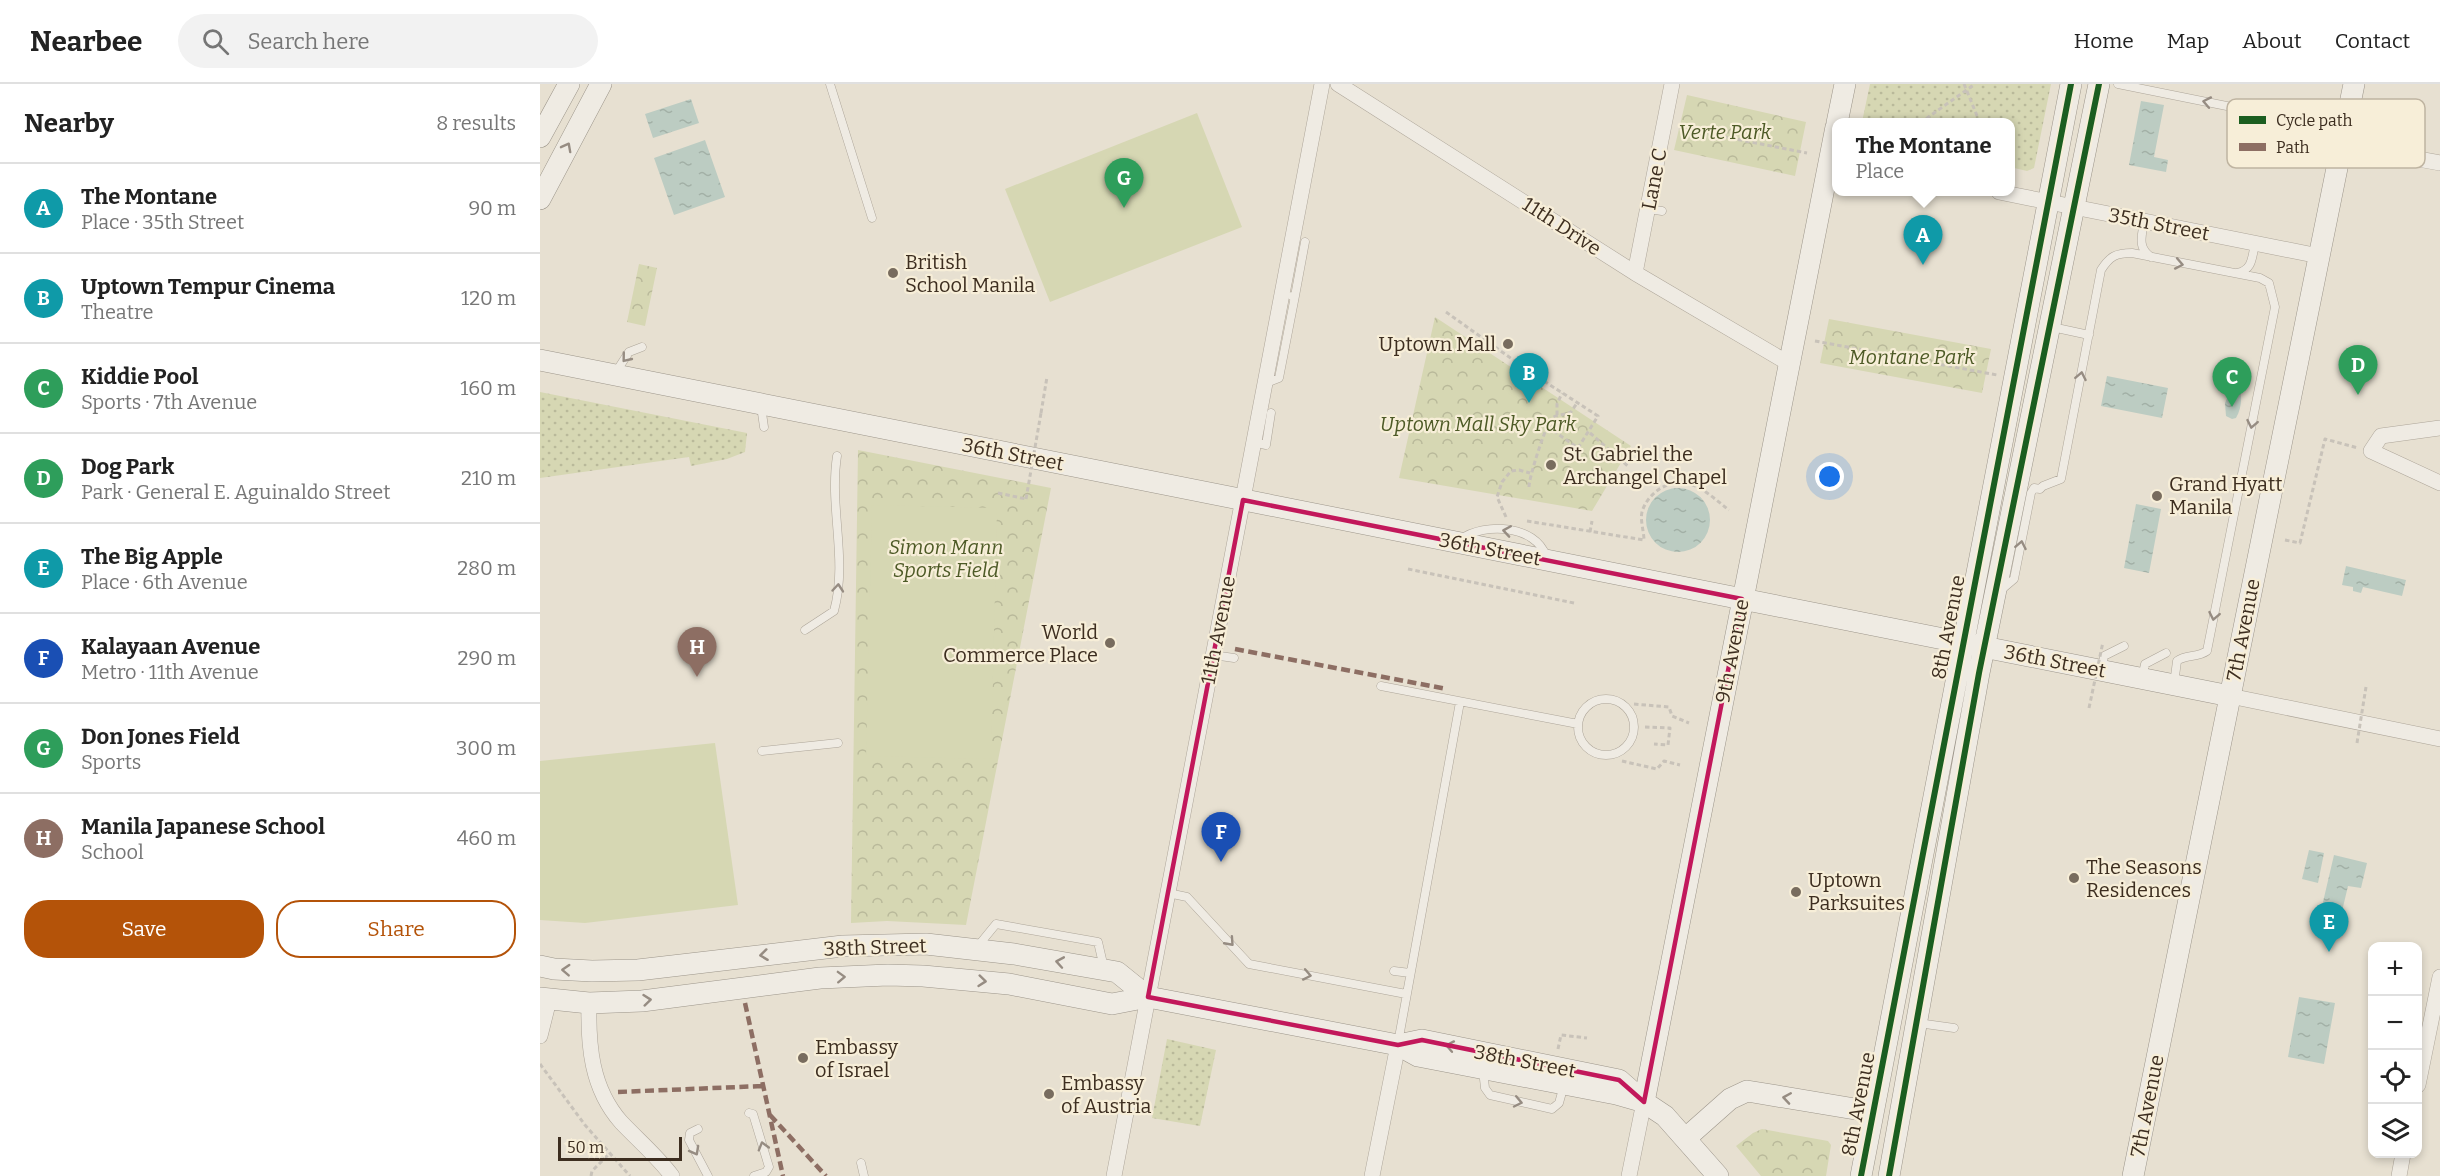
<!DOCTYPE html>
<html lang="en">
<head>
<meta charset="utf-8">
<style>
	:root { --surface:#fff; --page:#f2f2f2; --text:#222; --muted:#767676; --line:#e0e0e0; --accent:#b45309 }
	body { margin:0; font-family:Bitter,serif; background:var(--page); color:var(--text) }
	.controls { position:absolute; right:18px; bottom:18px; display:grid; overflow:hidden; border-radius:12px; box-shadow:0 3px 9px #0003 }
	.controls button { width:54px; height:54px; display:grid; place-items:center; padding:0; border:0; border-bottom:2px solid var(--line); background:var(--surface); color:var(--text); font:30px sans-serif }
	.scale { position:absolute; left:18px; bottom:15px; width:124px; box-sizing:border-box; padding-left:6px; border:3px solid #3d2e20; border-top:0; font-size:16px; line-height:21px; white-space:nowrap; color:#3d2e20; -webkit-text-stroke:4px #f7eed8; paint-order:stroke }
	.you { position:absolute; left:1290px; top:393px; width:21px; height:21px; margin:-15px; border:4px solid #fff; border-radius:50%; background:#1a73e8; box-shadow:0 0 0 9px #1a73e833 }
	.badge { display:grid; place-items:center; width:39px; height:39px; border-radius:50%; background:var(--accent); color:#fff; font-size:20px; font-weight:700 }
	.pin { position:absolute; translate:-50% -50px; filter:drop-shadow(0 2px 3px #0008) }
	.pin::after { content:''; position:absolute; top:32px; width:21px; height:18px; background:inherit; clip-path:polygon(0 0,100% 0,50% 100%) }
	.popup { position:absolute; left:1292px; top:34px; width:183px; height:78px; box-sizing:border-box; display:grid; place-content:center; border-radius:12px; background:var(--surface); filter:drop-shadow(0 2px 4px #0005); font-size:20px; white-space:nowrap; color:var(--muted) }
	.popup b { font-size:22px; color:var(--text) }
	.popup::after { content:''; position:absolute; left:50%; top:100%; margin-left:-12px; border:12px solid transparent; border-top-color:var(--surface) }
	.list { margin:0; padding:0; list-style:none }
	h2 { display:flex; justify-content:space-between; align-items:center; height:78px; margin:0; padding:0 24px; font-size:26px }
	h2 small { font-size:20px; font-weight:400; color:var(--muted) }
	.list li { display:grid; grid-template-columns:39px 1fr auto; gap:18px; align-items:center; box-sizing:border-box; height:90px; padding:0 24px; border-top:2px solid var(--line) }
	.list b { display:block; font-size:22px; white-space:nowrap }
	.list p { margin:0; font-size:20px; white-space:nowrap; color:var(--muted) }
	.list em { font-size:20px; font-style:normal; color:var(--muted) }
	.actions { display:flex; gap:12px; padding:18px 24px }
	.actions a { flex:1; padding:14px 0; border:2px solid var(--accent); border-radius:24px; text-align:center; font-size:21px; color:var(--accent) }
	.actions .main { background:var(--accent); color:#fff }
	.icon { flex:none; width:33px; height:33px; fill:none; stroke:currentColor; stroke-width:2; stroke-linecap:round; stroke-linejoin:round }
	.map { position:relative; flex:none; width:1900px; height:1092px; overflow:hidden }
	header { display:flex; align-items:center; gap:36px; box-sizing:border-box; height:84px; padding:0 30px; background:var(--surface); border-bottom:2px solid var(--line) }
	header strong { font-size:28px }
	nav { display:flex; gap:33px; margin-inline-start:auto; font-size:21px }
	.search { width:420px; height:54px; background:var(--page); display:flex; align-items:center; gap:15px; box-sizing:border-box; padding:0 21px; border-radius:33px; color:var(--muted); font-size:22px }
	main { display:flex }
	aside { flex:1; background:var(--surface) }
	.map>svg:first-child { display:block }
	.grass { fill:url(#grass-dots) }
	.park { fill:url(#park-crowns) }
	.pitch { fill:#d6d7b3 }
	.water { fill:url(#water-ripples) }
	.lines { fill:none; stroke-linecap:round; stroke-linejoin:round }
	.lane-casing { stroke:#ada599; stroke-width:9 }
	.street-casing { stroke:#ada599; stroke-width:16 }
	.secondary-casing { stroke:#9c958a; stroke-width:22 }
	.path { stroke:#c8c2b9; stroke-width:3; stroke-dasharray:4.5 3; stroke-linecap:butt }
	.lane { stroke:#efebe3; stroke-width:8 }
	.street { stroke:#efebe3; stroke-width:15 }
	.secondary { stroke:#efebe3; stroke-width:21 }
	.path-bridge { stroke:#c8c2b9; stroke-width:3; stroke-dasharray:4.5 3; stroke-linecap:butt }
	.quiet { stroke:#8d6e63; stroke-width:4.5; stroke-dasharray:9 4.5; stroke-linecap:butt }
	.cycleway-casing { stroke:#f7eed8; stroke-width:10 }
	.cycleway { stroke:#1b5e20; stroke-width:6 }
	.oneway { stroke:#968c82 }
	.marked { fill:none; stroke:#c2185b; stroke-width:4.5; stroke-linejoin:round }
	.poi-dot { fill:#786c5e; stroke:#f7eed8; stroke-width:2 }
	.labels { text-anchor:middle; stroke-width:4.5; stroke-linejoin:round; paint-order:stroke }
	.park-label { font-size:20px; font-style:italic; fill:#4d5a26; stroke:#f7eed8 }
	.street-label { font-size:20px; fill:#3d2e20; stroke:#f7eed8 }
	.poi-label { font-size:20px; fill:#3d2e20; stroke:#f7eed8; text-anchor:start }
	.key { fill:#f7eed8; stroke:#bfb4a1; stroke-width:1.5 }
	.key-label { font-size:16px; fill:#3d2e20 }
</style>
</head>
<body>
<header>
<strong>Nearbee</strong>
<div class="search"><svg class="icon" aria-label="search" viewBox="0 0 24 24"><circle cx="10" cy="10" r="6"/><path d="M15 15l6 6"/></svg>Search here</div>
<nav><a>Home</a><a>Map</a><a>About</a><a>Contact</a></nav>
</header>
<main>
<aside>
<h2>Nearby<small>8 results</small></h2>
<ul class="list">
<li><span class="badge" style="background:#0f9aa8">A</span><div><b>The Montane</b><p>Place · 35th Street</p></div><em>90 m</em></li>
<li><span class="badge" style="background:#0f9aa8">B</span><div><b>Uptown Tempur Cinema</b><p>Theatre</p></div><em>120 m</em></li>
<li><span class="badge" style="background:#2e9e5b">C</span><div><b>Kiddie Pool</b><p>Sports · 7th Avenue</p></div><em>160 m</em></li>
<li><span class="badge" style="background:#2e9e5b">D</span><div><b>Dog Park</b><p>Park · General E. Aguinaldo Street</p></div><em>210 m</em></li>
<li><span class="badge" style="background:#0f9aa8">E</span><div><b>The Big Apple</b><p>Place · 6th Avenue</p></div><em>280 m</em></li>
<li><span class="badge" style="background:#1a4fb4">F</span><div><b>Kalayaan Avenue</b><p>Metro · 11th Avenue</p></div><em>290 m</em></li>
<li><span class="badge" style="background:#2e9e5b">G</span><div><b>Don Jones Field</b><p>Sports</p></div><em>300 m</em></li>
<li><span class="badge" style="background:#8d6e63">H</span><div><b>Manila Japanese School</b><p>School</p></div><em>460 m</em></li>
</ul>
<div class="actions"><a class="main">Save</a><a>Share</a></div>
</aside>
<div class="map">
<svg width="1900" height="1092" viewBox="0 0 1900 1092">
	<defs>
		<pattern id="grass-dots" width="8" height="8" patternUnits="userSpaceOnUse" patternTransform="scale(1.5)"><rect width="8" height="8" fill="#d6d7b3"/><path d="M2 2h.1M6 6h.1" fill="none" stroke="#b9b99a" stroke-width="1.8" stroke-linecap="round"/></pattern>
		<pattern id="park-crowns" width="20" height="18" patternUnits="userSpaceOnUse" patternTransform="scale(1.5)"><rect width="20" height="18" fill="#d6d7b3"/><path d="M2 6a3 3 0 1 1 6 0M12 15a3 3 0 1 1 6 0" fill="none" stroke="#b9b99a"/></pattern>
		<pattern id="water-ripples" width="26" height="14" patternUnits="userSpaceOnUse" patternTransform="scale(1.5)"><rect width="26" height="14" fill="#bcccc2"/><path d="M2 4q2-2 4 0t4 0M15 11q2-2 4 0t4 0" fill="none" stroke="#a2b0a6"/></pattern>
	</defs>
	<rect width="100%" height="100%" fill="#e7e0d1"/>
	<!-- grass -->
	<path class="grass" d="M1330 0H1511L1494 84 1487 87 1470 83V39L1322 38Z
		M0 308 207 349 205 368 187 375 151 382 149 373 0 394Z
		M627 955 676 966 660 1042 612 1034Z"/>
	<!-- park -->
	<path class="park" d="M1147 11 1266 38 1255 92 1134 66Z
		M99 180 117 184 105 242 87 238Z
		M895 233 1091 362 1052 427 859 394Z
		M1289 235 1451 265 1442 309 1280 279Z
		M318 366 511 404 426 841 347 837 311 839Z
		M1222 1045 1288 1057 1291 1061 1286 1092H1221L1196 1062 1213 1049Z"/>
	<!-- pitch -->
	<path class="pitch" d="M657 29 702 143 510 218 465 105Z
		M332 421 457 424 451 675 326 672Z
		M175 659 198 821 45 839 0 836V677Z"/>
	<!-- water -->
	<path class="water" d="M151 15 159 39 113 54 105 30Z
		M1601 17 1624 21 1614 73 1628 76 1626 88 1589 81Z
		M165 56 185 113 134 131 114 74Z
		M1567 292 1628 304 1622 334 1561 322Z
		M1696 303 1699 304C1703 313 1701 326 1696 334L1692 335 1686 332 1685 319 1691 305Z
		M1106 436a32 32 0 1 1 64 0a32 32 0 1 1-64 0Z
		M1596 420 1621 425 1609 489 1584 484Z
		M1806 482 1866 496 1862 512 1823 503 1821 509 1813 507V503L1802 501Z
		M1769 766 1784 769 1778 799 1762 795Z
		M1794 771 1827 779 1821 804 1808 802 1799 840 1779 835Z
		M1759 913 1795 919 1784 980 1748 973Z"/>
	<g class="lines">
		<!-- lane casing -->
		<g class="lane-casing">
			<path id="lane" d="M290 0 332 134
				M1578 0 1766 38
				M1108 125 1122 127
				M1604 137C1602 152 1597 163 1611 173
				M1697 189C1713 186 1712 173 1715 159
				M752 212H755L765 158
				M1512 243 1549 251
				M76 288 89 268 102 263
				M726 299 739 294 755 212
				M221 322 224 343
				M713 358 726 361 731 329
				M921 455C945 438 995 441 1006 472
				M1461 506 1474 495 1491 409 1494 404 1500 405 1503 402 1521 395 1561 186C1570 172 1576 169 1592 169L1720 194 1729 199 1735 223 1667 567C1657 574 1646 570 1637 577L1634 600
				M265 546 294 527C308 476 289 424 297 372
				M673 571 694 574
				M1562 585 1564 572 1584 562
				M1602 594 1605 580 1626 569
				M841 602 1038 640
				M1038 643a28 28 0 1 1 56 0a28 28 0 1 1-56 0Z
				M222 667 298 659
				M628 809 647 813 709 880 866 910
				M438 862 456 840 558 858 564 884
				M854 887 870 889
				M1378 939 1414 944
				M858 959 920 618
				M943 986 945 1004 950 1011 1012 1025 1019 1019 1024 1001
				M209 1029 213 1030 229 1083 226 1088 214 1092
				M158 1045 150 1049 149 1056 168 1092
				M321 1079 324 1092"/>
		</g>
		<!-- street casing -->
		<g class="street-casing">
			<path id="street" d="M798 0 1095 189 1248 279
				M1802 61 1900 79
				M1459 108 1779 172
				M1095 189 1132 0
				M1900 344 1841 352 1831 367 1900 399
				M1690 612 1900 655
				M49 919C48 961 51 1004 81 1038 98 1056 117 1072 132 1092
				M0 952 9 916
				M1878 1001 1900 893
				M574 1092 782 0
				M832 1092 858 961
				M1089 1092 1104 1018
				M1859 1092 1863 1070"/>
		</g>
		<!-- secondary casing -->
		<g class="secondary-casing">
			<path id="secondary" d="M1297 39 1305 0
				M0 53 29 0
				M0 115 61 0
				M0 276 1690 612
				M0 882 14 885 52 887 98 886 303 862 386 860 474 870 577 888 608 913
				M0 914 49 919 102 917 280 894 348 891 383 892 469 900 572 920 608 913 858 961 878 972 1076 1010 1104 1018
				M858 961 882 956 1079 996 1104 1018 1125 1032 1178 1092
				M1104 1018 1296 43
				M1146 1054 1190 1015 1207 1007 1333 1028
				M1321 1092 1531 0
				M1349 1092 1439 589 1559 0
				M1593 1092 1814 0"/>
		</g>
		<!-- path -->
		<path class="path" d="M1424 0 1440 39
			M1380 39 1435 0
			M1139 44 1267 69
			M906 228 993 290 1058 332 1038 364 1008 343
			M1275 257 1457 291
			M501 329 507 293
			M1017 331V320L1022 309
			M1050 349 1089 383
			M989 403C989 393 1006 340 1012 334 1017 330 1025 331 1031 328L1037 319
			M458 409 486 415
			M966 433 957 413 962 398 971 387 979 386 990 389
			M987 437 1104 456C1104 448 1100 436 1102 428 1107 409 1131 393 1150 400 1165 405 1177 417 1189 426
			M1050 448 1052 437
			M1745 456 1760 459 1785 355 1818 364
			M868 485 1034 519
			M1094 620 1129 623 1132 632 1149 639
			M1105 643 1130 644 1128 661 1114 660
			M1082 677 1117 685 1124 677 1140 681
			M1018 965 1021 951 1047 954
			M0 980 45 1041 90 1092
			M51 1092 52 1087 70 1069"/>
		<!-- lane -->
		<use href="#lane" class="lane"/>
		<!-- street -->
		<use href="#street" class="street"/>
		<!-- secondary -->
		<use href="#secondary" class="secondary"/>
		<!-- path-bridge -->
		<path class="path-bridge" d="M486 415 501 329
			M1549 624 1563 558
			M1817 659 1826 603"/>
		<!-- quiet -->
		<path class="quiet" d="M695 565 907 605
			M205 919 243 1092
			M78 1008 222 1002
			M230 1031 286 1092"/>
		<!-- cycleway casing -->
		<g class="cycleway-casing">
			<path id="cycleway" d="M1321 1092 1531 0
				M1349 1092 1439 589 1559 0"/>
		</g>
		<!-- cycleway -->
		<use href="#cycleway" class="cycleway"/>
	</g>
	<!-- one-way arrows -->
	<defs><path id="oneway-chevron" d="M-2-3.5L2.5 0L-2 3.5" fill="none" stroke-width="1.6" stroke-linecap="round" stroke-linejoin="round" transform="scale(1.5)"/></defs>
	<g class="oneway">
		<use href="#oneway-chevron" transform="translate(1667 18) rotate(-169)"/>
		<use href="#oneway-chevron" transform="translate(27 63) rotate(-62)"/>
		<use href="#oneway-chevron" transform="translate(1639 180) rotate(11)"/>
		<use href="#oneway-chevron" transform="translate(86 274) rotate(129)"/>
		<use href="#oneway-chevron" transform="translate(1541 292) rotate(-79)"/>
		<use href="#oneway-chevron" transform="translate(1712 340) rotate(101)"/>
		<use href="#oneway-chevron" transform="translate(967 447) rotate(-171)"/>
		<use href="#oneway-chevron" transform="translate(1481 461) rotate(-79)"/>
		<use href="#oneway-chevron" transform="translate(298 504) rotate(-85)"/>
		<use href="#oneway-chevron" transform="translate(1674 532) rotate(101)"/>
		<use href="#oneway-chevron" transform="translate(690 858) rotate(48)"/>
		<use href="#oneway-chevron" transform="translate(224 871) rotate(173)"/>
		<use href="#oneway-chevron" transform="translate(520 878) rotate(-170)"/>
		<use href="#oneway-chevron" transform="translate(26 886) rotate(-177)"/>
		<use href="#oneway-chevron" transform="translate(767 891) rotate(11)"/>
		<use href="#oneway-chevron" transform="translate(301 893) rotate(-2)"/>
		<use href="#oneway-chevron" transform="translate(442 897) rotate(6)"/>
		<use href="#oneway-chevron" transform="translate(107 916) rotate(-6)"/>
		<use href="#oneway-chevron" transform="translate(910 962) rotate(-169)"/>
		<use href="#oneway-chevron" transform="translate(1247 1014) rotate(-171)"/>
		<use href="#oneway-chevron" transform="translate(978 1018) rotate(12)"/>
		<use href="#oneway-chevron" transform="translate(223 1062) rotate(-106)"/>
		<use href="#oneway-chevron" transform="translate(155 1067) rotate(61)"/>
	</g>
	<!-- marked area -->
	<path class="marked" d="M703 416 1202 515 1104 1018 1079 996 882 956 858 961 608 913Z"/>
	<!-- markers -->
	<g class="poi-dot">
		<circle cx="353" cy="189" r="6"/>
		<circle cx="968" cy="260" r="6"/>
		<circle cx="1011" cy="381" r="6"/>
		<circle cx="1617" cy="412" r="6"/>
		<circle cx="570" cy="559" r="6"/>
		<circle cx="1534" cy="794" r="6"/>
		<circle cx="1256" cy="808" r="6"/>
		<circle cx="263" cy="974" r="6"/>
		<circle cx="509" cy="1010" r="6"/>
	</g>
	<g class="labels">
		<!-- park labels -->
		<g class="park-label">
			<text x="1185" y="55">Verte Park</text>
			<text x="1372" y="280">Montane Park</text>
			<text x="938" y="347">Uptown Mall Sky Park</text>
			<text x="406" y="470">Simon Mann<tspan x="406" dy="23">Sports Field</tspan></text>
		</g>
		<!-- street labels -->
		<g class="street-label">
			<text transform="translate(1114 95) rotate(-79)" y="7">Lane C</text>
			<text transform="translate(1619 140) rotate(11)" y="7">35th Street</text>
			<text transform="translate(1022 142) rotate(33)" y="7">11th Drive</text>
			<text transform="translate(473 370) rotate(11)" y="7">36th Street</text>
			<text transform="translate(950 465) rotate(11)" y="7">36th Street</text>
			<text transform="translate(1408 543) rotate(-79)" y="7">8th Avenue</text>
			<text transform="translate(678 546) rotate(-79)" y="7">11th Avenue</text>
			<text transform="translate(1703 546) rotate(-79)" y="7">7th Avenue</text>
			<text transform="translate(1192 567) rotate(-79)" y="7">9th Avenue</text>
			<text transform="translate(1515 577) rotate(11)" y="7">36th Street</text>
			<text transform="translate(335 863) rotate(-2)" y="7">38th Street</text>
			<text transform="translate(985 977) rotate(11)" y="7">38th Street</text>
			<text transform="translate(1318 1020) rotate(-79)" y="7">8th Avenue</text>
			<text transform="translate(1607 1022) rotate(-79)" y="7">7th Avenue</text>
		</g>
		<!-- poi labels -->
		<g class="poi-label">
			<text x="365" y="185">British<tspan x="365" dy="23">School Manila</tspan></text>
			<text x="956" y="267" text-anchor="end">Uptown Mall</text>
			<text x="1023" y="377">St. Gabriel the<tspan x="1023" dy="23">Archangel Chapel</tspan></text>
			<text x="1629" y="407">Grand Hyatt<tspan x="1629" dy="23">Manila</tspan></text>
			<text x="558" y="555" text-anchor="end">World<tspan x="558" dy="23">Commerce Place</tspan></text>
			<text x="1546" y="790">The Seasons<tspan x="1546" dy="23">Residences</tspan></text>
			<text x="1268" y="803">Uptown<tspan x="1268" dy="23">Parksuites</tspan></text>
			<text x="275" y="970">Embassy<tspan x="275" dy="23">of Israel</tspan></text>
			<text x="521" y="1006">Embassy<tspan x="521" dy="23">of Austria</tspan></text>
		</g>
	</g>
	<!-- legend -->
	<rect x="1687" y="15" width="198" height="69" rx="9" class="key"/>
	<rect x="1699" y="32" width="27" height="8" fill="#1b5e20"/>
	<rect x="1699" y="59" width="27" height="8" fill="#8d6e63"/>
	<g class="key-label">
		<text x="1736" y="42">Cycle path</text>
		<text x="1736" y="69">Path</text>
	</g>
</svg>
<div class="controls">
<button>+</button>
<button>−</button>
<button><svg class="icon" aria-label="locate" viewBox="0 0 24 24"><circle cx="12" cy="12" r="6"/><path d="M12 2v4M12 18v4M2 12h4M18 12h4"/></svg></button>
<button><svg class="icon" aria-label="layers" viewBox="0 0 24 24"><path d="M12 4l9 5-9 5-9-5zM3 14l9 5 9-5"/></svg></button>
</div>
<div class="scale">50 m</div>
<div class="you"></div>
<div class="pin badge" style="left:1383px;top:181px;background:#0f9aa8">A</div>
<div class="popup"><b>The Montane</b>Place</div>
<div class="pin badge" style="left:989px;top:319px;background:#0f9aa8">B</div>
<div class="pin badge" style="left:1692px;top:323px;background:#2e9e5b">C</div>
<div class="pin badge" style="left:1818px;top:311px;background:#2e9e5b">D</div>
<div class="pin badge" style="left:1789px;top:868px;background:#0f9aa8">E</div>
<div class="pin badge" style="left:681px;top:778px;background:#1a4fb4">F</div>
<div class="pin badge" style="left:584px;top:124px;background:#2e9e5b">G</div>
<div class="pin badge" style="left:157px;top:593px;background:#8d6e63">H</div>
</div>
</main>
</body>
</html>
